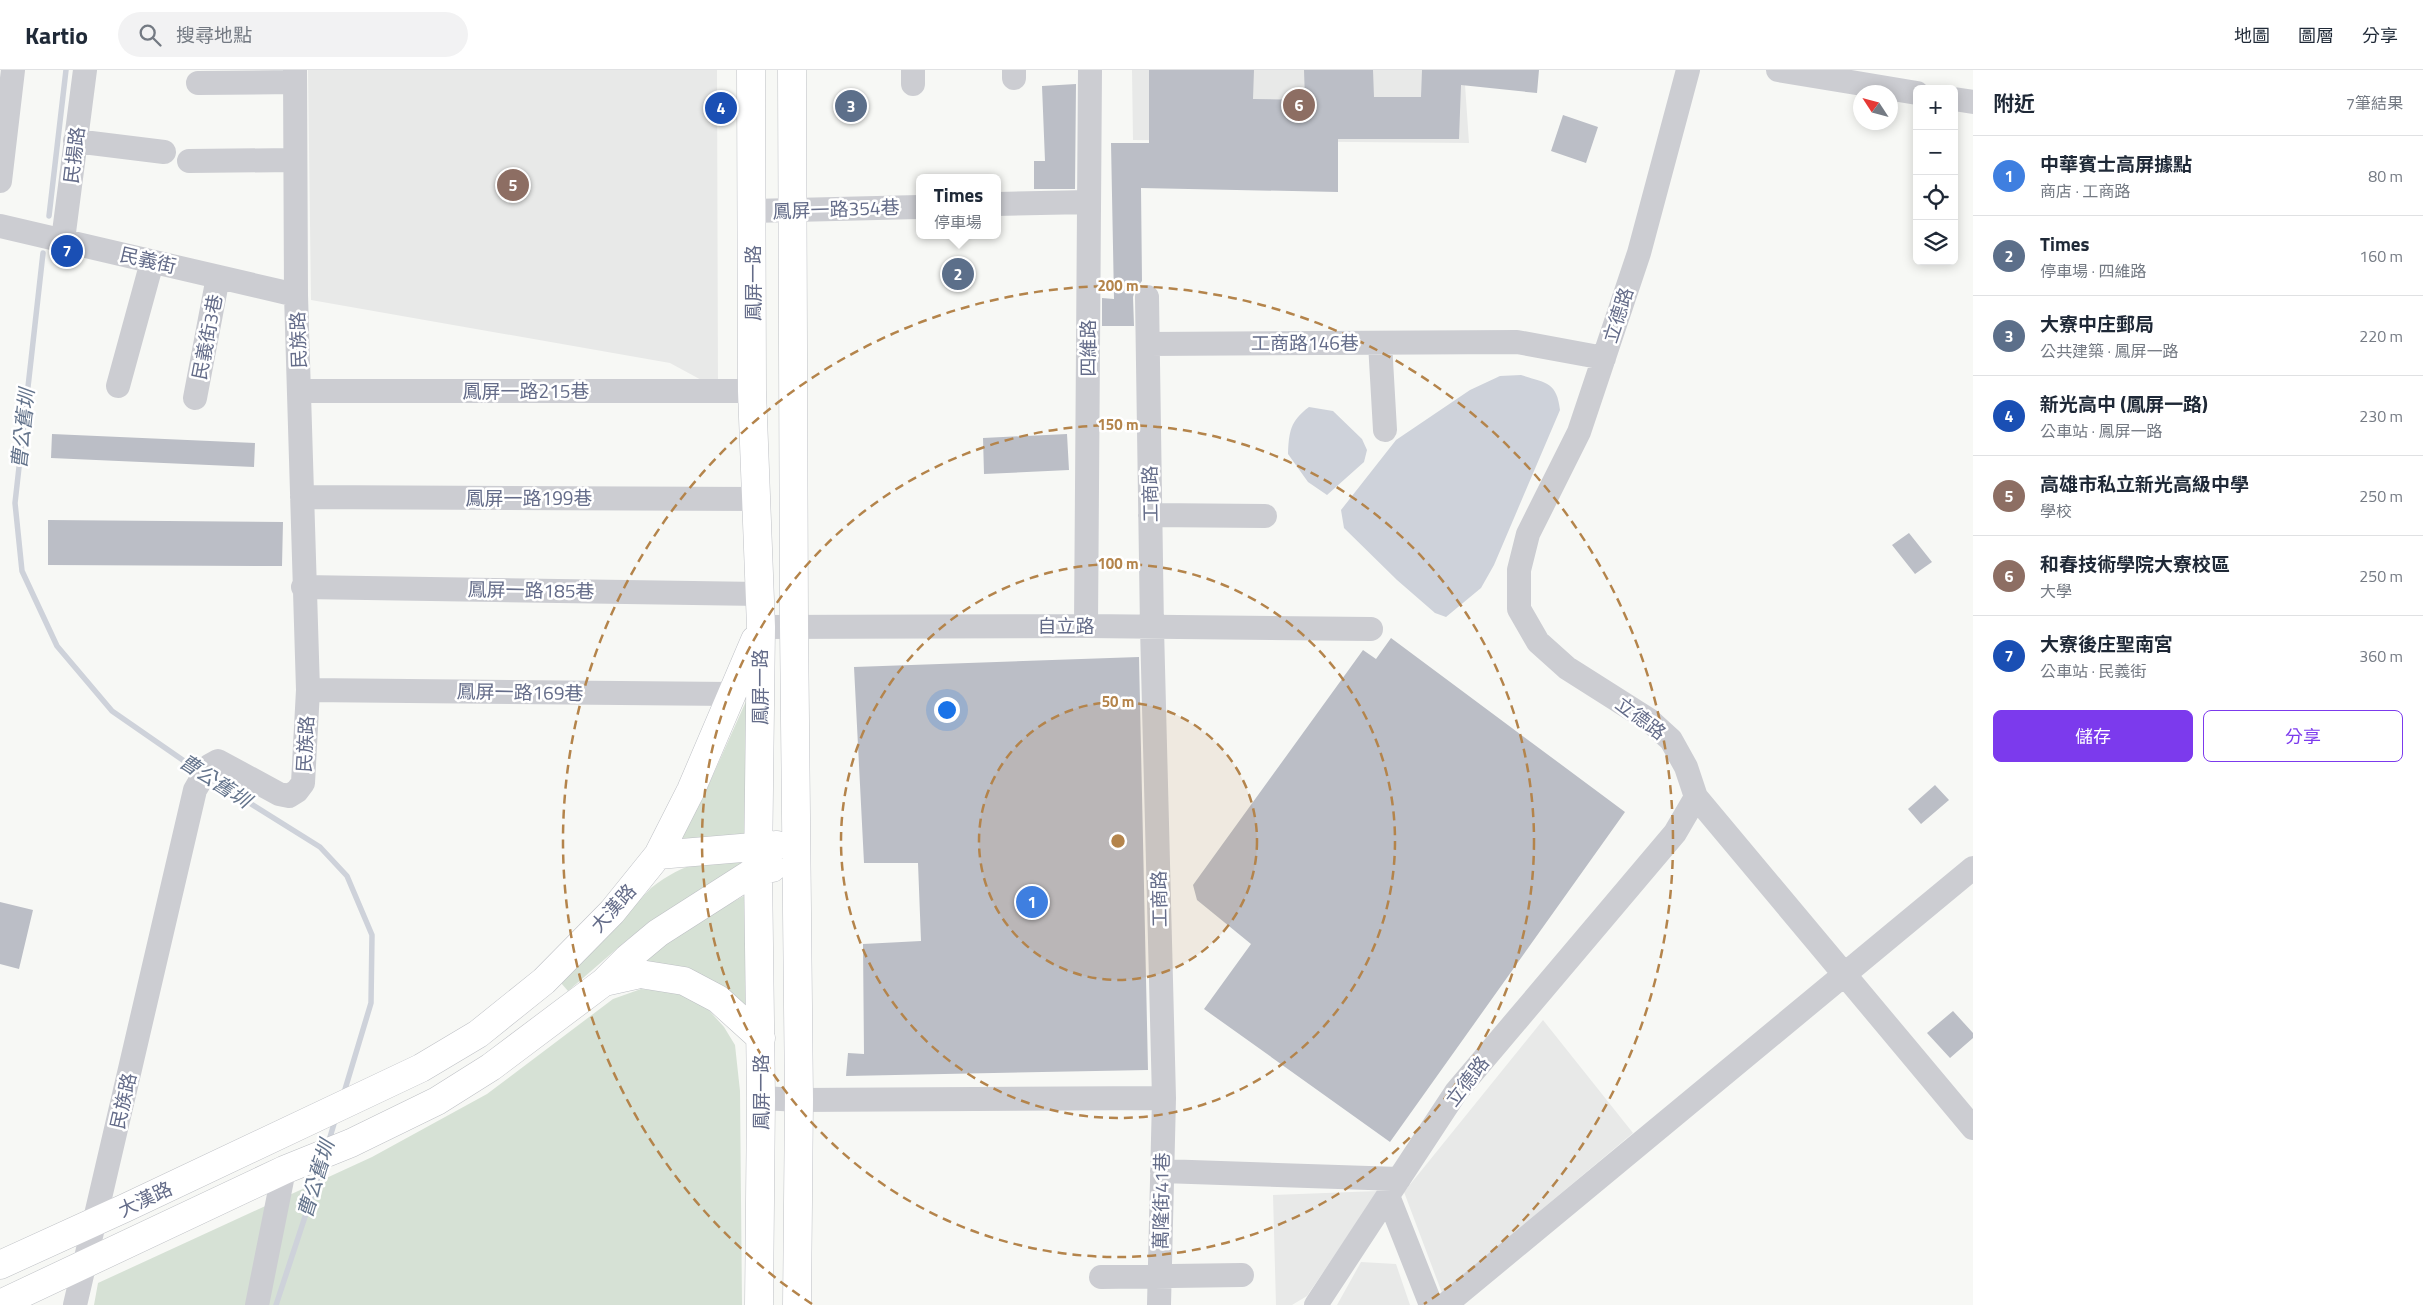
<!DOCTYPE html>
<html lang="zh-TW">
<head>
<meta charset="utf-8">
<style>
	:root { --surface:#fff; --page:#f2f2f3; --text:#1f2937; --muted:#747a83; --line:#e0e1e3; --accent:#7c3aed }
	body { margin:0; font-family:"Titillium Web","Noto Sans TC",sans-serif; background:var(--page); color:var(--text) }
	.controls { position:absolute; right:15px; top:15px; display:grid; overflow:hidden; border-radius:8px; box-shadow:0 2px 12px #0003 }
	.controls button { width:45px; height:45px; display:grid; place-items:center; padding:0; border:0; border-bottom:1px solid var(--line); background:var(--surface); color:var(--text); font:25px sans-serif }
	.compass { position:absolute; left:1853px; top:15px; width:45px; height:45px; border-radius:50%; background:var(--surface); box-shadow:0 2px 12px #0003; rotate:306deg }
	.you { position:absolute; left:946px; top:639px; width:18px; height:18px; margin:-12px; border:4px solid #fff; border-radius:50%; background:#1a73e8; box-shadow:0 0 0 8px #1a73e833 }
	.badge { display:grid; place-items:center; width:32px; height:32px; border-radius:50%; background:var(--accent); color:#fff; font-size:16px; font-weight:700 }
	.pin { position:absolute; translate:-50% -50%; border:2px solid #fff; box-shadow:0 1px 5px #0006 }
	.popup { position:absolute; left:916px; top:104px; width:85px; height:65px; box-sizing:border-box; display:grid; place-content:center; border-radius:8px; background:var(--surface); filter:drop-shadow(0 1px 4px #0005); font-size:16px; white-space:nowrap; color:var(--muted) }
	.popup b { font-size:19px; color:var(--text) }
	.popup::after { content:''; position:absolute; left:50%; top:100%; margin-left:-10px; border:10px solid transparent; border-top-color:var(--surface) }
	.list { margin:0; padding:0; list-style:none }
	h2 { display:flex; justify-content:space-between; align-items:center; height:65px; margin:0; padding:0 20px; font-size:21px }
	h2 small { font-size:16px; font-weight:400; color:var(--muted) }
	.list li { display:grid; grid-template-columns:32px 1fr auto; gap:15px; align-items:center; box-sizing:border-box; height:80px; padding:0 20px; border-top:1px solid var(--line) }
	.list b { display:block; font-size:19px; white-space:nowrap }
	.list p { margin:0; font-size:16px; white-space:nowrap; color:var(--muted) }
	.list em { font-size:16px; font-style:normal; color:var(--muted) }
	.actions { display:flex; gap:10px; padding:15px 20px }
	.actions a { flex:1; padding:11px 0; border:1px solid var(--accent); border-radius:8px; text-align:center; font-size:18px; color:var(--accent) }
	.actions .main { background:var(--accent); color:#fff }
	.icon { flex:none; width:28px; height:28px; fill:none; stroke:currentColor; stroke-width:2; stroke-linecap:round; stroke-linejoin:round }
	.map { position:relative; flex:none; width:1973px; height:1235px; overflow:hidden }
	header { display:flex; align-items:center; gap:30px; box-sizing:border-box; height:70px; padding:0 25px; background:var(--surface); border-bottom:1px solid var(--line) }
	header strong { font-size:24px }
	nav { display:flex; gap:28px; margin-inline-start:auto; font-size:18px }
	.search { width:350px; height:45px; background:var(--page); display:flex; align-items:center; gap:12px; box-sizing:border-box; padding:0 18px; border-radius:28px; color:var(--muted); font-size:19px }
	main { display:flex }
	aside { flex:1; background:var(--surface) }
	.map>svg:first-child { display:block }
	.built { fill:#e8e9e8 }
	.green { fill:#d6e1d5 }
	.water { fill:#ced2da }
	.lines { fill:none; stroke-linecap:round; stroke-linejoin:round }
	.stream { stroke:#ced2da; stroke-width:5.5 }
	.building { fill:#bbbec6 }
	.major-casing { stroke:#bec0c5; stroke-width:29 }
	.minor { stroke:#cccdd2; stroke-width:24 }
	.major { stroke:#fff; stroke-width:28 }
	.ring { fill:none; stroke:#b4844b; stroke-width:2.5; stroke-dasharray:9 6 }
	.labels { text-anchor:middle; stroke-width:5; stroke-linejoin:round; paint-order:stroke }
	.street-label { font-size:19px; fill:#646c89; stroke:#fff }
	.water-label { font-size:20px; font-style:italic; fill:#64748c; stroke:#fff }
	.centre { fill:#b4844b; stroke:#fff; stroke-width:2.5 }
	.ring-label { font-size:15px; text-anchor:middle; font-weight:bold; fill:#b4844b; stroke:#fff; stroke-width:5; stroke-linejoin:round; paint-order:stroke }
</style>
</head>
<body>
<header>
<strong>Kartio</strong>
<div class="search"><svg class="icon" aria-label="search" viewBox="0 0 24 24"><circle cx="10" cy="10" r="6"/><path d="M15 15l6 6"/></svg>搜尋地點</div>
<nav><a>地圖</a><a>圖層</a><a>分享</a></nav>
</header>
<main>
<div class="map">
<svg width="1973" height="1235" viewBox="0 0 1973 1235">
	<rect width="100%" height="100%" fill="#f7f8f5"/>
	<!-- built -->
	<path class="built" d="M308 0H717L718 319 670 293 311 230Z
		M1132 0H1464L1469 73 1133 70Z
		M1543 950 1633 1063 1442 1223 1404 1122Z
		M1378 1121 1307 1226 1292 1235H1276L1273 1125Z
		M1361 1192 1396 1194 1410 1235H1337Z"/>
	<!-- green -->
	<path class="green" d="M747 629 749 762 741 767 678 771 676 768 705 723Z
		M748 784V796L659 848 627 870 568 921 561 913 651 818C686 791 706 791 748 784Z
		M749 823 751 948 635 896 680 862Z
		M641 919 676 922 706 937 724 957 735 975 740 1021 742 1235H94L98 1213 372 1087 487 1024 613 929Z"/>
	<!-- water -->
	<path class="water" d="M1521 305C1546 313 1557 312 1560 340L1494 495 1481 518 1446 547 1435 543 1397 510 1344 458 1341 440 1396 370 1470 320 1500 306Z
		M1309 337 1333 341 1362 369 1367 380 1364 392 1327 425 1308 412 1288 384C1289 362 1290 351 1309 337Z"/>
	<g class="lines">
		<!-- stream -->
		<path class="stream" d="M49 146 66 0
			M43 183 15 433 22 501 57 576 112 641 200 702
			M208 707 320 777 347 806 372 865 371 933 343 1026
			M328 1074 336 1047
			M276 1235 322 1095"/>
	</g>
	<!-- building -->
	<path class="building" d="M1149 0H1254L1253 29 1305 30 1304 0H1373L1374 27H1421L1422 0H1539L1537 23 1461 15 1459 69H1338V122L1141 118 1142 211 1135 220 1133 227 1134 256H1102V228L1114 229 1111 73H1149Z
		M1076 14 1075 119H1034V91H1045L1042 16Z
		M1563 45 1598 57 1586 93 1551 81Z
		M52 364 255 373 254 397 51 388Z
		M1067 364 1069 400 984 404 983 368Z
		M48 450 283 452 282 496 48 495Z
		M1909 463 1932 492 1915 504 1892 475Z
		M1391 568 1625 742 1390 1072 1204 939 1251 874 1197 830 1193 815 1363 580 1376 589Z
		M1139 587 1148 1000 846 1006 848 983 864 984 863 874 921 871 918 793H864L854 597Z
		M1935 715 1949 730 1921 754 1908 739Z
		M0 832 33 840 19 899 0 894Z
		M1953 941 1973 963V968L1950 988 1927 963Z"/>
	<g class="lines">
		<!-- major casing -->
		<g class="major-casing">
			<path id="major" d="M751 0 752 321 761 557 758 799 761 1028 759 1235
				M792 0 794 556 799 1030 797 1235
				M658 785 777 775
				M604 912 640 904 684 911 718 929 761 968
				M0 1195 125 1138 421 998 478 964 544 911 612 842 658 785 691 720 755 570
				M0 1234 284 1100 351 1073 437 1031 491 997 604 912 628 888 658 863 758 799 772 798"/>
		</g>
		<!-- minor -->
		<path class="minor" d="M913 0V14
			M1014 0V8
			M1778 0 1917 23
			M198 13 295 12
			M1954 29 1973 32
			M75 71 164 82
			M189 91 294 90
			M0 111 13 0
			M997 134 1089 132
			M753 141 919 137
			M0 156 296 225
			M63 170 85 0
			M1380 273 1385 360
			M1148 274 1517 272 1604 288
			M118 316 152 192
			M300 321H752
			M195 328 218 207
			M302 427 756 429
			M1150 445 1265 446
			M303 517 760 524
			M1086 556 1090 0
			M761 557 1086 556 1371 559
			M308 620 732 624
			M1696 727 1973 1058
			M761 1028 799 1030 1164 1028 1152 558 1147 227
			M1162 1101 1399 1109
			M1388 1126 1431 1235
			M1101 1207 1242 1205
			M75 1235 195 720 209 696 218 691 279 724 289 726 297 721 303 713 308 620 296 225 295 0
			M257 1235 284 1100
			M1159 1235 1164 1028
			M1316 1235 1456 1022 1675 763 1696 727 1686 697 1671 670 1649 650 1567 598 1538 572 1519 539V500L1528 464 1579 362 1639 183 1688 0
			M1445 1235 1973 798"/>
		<!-- major -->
		<use href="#major" class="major"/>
	</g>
	<!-- distance rings -->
	<circle cx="1118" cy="771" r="139" fill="#b4844b" fill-opacity=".12"/>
	<g class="ring">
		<circle cx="1118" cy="771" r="139"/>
		<circle cx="1118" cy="771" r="277"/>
		<circle cx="1118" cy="771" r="416"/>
		<path d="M812 1234A555 555 0 1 1 1424 1234"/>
	</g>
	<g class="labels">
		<!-- street labels -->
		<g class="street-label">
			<text transform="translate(74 85) rotate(-83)" y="7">民揚路</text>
			<text transform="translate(836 139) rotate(-2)" y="7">鳳屏一路354巷</text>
			<text transform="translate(148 190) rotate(13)" y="7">民義街</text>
			<text transform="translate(753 213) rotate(-90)" y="7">鳳屏一路</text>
			<text transform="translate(1618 245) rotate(-72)" y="7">立德路</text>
			<text transform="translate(207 267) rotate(-79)" y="7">民義街3巷</text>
			<text transform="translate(298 270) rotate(-92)" y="7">民族路</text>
			<text x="1305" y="280">工商路146巷</text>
			<text transform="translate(1088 278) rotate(-90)" y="7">四維路</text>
			<text x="526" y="328">鳳屏一路215巷</text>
			<text transform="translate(1150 424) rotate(-91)" y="7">工商路</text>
			<text x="529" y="435">鳳屏一路199巷</text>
			<text transform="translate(531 520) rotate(1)" y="7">鳳屏一路185巷</text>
			<text x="1066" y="563">自立路</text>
			<text transform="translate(760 617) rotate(-90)" y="7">鳳屏一路</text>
			<text transform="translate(520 622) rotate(1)" y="7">鳳屏一路169巷</text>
			<text transform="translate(1641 648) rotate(37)" y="7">立德路</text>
			<text transform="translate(305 674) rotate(-87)" y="7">民族路</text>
			<text transform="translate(1159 829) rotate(-91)" y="7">工商路</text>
			<text transform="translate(613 838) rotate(-48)" y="7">大漢路</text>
			<text transform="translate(1467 1011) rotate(-52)" y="7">立德路</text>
			<text transform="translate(761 1022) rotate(-90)" y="7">鳳屏一路</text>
			<text transform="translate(123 1031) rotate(-77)" y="7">民族路</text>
			<text transform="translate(145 1129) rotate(-25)" y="7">大漢路</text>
			<text transform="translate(1161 1131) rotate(-89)" y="7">萬隆街41巷</text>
		</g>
		<!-- water labels -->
		<g class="water-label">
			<text transform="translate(23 359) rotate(-84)" y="7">曹公舊圳</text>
			<text transform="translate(215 711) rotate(33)" y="7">曹公舊圳</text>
			<text transform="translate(316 1109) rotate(-73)" y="7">曹公舊圳</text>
		</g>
	</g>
	<circle cx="1118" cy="771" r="8" class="centre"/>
	<g class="ring-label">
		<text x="1118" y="221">200 m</text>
		<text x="1118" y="360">150 m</text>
		<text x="1118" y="499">100 m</text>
		<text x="1118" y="637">50 m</text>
	</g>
</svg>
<div class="controls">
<button>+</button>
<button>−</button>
<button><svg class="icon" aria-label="locate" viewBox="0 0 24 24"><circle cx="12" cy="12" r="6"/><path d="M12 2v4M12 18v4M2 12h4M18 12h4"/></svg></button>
<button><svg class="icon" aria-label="layers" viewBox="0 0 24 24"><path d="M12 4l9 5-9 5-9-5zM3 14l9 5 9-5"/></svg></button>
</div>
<svg class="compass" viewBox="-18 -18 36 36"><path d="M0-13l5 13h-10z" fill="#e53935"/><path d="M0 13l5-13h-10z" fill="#747a83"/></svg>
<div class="you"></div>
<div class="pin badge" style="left:1032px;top:832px;background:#3f7fe0">1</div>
<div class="pin badge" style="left:958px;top:204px;background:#5c6f8a">2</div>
<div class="popup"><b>Times</b>停車場</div>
<div class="pin badge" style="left:851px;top:36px;background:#5c6f8a">3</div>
<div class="pin badge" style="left:721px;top:38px;background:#1a4fb4">4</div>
<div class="pin badge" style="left:513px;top:115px;background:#8d6e63">5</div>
<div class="pin badge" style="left:1299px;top:35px;background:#8d6e63">6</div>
<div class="pin badge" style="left:67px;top:181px;background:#1a4fb4">7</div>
</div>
<aside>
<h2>附近<small>7筆結果</small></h2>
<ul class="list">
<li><span class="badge" style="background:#3f7fe0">1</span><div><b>中華賓士高屏據點</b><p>商店 · 工商路</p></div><em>80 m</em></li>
<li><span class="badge" style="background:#5c6f8a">2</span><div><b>Times</b><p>停車場 · 四維路</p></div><em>160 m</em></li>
<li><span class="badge" style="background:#5c6f8a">3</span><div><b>大寮中庄郵局</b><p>公共建築 · 鳳屏一路</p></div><em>220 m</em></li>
<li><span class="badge" style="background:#1a4fb4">4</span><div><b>新光高中 (鳳屏一路)</b><p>公車站 · 鳳屏一路</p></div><em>230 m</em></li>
<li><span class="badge" style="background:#8d6e63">5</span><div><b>高雄市私立新光高級中學</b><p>學校</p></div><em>250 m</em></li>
<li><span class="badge" style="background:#8d6e63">6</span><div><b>和春技術學院大寮校區</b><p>大學</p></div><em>250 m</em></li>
<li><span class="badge" style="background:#1a4fb4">7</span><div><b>大寮後庄聖南宮</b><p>公車站 · 民義街</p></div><em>360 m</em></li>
</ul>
<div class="actions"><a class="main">儲存</a><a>分享</a></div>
</aside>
</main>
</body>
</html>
